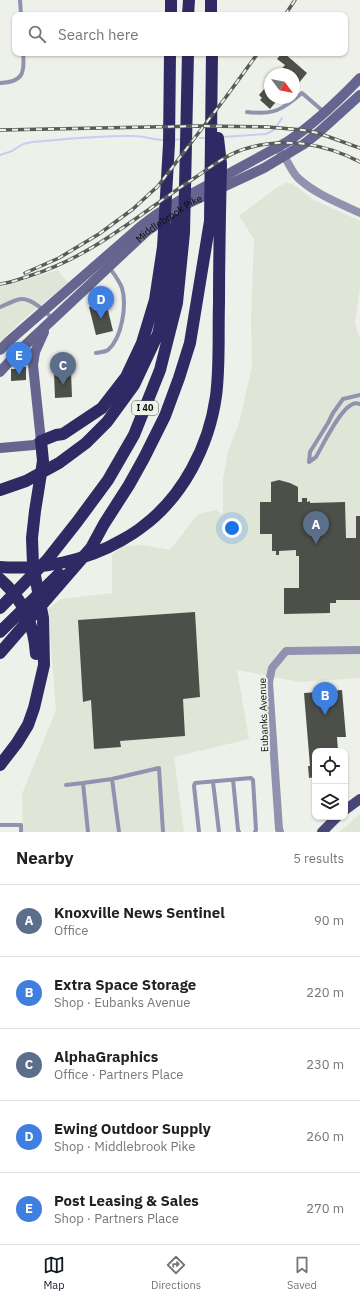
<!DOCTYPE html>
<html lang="en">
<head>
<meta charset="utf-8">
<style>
	:root { --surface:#fff; --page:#f2f2f2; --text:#222; --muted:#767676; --line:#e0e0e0; --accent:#111827 }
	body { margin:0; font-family:"IBM Plex Sans",sans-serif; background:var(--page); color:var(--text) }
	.controls { position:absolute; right:12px; bottom:12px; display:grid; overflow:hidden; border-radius:8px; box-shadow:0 1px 3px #0004 }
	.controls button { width:36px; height:36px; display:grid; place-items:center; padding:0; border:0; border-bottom:1px solid var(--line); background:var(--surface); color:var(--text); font:20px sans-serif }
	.compass { position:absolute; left:264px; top:68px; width:36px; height:36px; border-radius:50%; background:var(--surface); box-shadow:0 1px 3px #0004; rotate:122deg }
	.you { position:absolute; left:232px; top:528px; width:14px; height:14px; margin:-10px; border:3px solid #fff; border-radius:50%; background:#1a73e8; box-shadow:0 0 0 6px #1a73e833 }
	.badge { display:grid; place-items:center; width:26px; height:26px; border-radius:50%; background:var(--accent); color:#fff; font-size:13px; font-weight:700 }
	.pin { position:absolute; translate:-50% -33px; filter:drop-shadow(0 1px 2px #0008) }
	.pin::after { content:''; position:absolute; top:21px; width:14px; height:12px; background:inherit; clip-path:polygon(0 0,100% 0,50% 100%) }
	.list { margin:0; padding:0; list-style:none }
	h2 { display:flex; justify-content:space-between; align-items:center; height:52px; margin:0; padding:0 16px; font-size:17px }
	h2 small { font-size:13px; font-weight:400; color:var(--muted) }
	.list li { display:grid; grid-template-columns:26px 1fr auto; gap:12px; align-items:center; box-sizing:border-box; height:72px; padding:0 16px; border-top:1px solid var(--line) }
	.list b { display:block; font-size:15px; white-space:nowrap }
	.list p { margin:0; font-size:13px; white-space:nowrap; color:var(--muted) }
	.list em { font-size:13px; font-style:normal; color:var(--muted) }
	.icon { flex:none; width:22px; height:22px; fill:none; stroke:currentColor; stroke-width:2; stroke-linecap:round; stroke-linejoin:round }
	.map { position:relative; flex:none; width:360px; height:832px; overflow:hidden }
	.search { position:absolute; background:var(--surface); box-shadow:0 1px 3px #0004; left:12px; right:12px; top:12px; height:44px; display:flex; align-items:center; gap:10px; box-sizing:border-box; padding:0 14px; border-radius:8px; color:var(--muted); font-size:15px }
	.sheet { height:412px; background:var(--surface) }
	nav { display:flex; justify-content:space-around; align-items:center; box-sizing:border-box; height:56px; border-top:1px solid var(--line); background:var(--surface); font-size:11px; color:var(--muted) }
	nav a { display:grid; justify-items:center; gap:2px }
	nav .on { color:var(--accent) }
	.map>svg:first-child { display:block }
	.built { fill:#dfe6d7 }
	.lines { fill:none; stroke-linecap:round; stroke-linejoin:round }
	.stream { stroke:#cbcbf6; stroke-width:2 }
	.building { fill:#4d5049 }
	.lane { stroke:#9192b0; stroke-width:4 }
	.street { stroke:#9192b0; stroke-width:8 }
	.secondary { stroke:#666590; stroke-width:10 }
	.primary { stroke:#484578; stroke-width:10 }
	.highway { stroke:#302963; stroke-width:12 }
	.rail-casing { stroke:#595b57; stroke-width:3.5 }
	.rail { stroke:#edf1e9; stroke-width:2; stroke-dasharray:6; stroke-linecap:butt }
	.labels { text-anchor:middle; stroke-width:4; stroke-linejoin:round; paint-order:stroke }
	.shield { fill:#edf1e9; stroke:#50514e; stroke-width:1 }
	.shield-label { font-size:9px; font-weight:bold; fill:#0c0d0b }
	.street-label { font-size:10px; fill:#0c0d0b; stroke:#edf1e9 }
</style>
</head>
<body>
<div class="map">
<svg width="360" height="832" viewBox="0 0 360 832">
	<rect width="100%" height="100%" fill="#edf1e9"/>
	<!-- built -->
	<path class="built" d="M286 183 293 184 314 200 360 221V289L355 323 360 339V678L300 682 237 670 249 739 174 757 184 832H23L22 794 56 710 48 609 61 599 112 593V555L122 546 141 545 170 550 198 514 216 510 223 515V479L228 451 239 423 252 366 251 321 254 239 239 216 279 186Z
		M58 270 68 283 21 321 0 342V287Z
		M360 814V832H339L342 830Z"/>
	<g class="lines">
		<!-- stream -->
		<path class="stream" d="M222 137 266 134 274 130 282 118
			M200 138H206
			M173 140 183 139
			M0 155 12 151 23 144 32 142C66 139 100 135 134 136 144 136 154 140 165 140"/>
	</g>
	<!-- building -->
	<path class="building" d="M282 53H284L307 73 294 89V74H277L285 65 277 59Z
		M270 82V98H279L270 109 260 100 262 98 259 95Z
		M106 302 113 331 96 335 89 307Z
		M17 367H26V380L11 381V369H17Z
		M71 372 72 397 55 398 54 373Z
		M279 480 290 483 298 487V502H302V498H307V502L310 501V503L345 502 346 538H356V516H360V600H336V603H330V613L284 614V588H299V556H296V550L279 551V555H276V551H272V534H260V502H271V482Z
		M195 612 200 697 183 699 185 736 120 741 121 747 94 749 91 700 83 702 78 620Z
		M342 690 346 737H337L338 751H315V777L309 778 308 766H310L304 693Z"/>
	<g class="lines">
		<!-- lane -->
		<path class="lane" d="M20 0 21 15
			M0 83C23 82 25 73 23 53
			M247 112C274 115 282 110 302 93L324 112
			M0 307C6 305 14 300 21 299 32 298 46 312 53 319
			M96 353C100 352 105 352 108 350 122 338 127 305 122 288 119 280 114 274 109 267
			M360 395 343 399 333 413 328 423 310 452 309 462 316 457C323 445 339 411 351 405 354 403 357 403 360 404
			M112 779 119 832
			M233 780 238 830 239 832
			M213 782 219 832
			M83 783 112 779 159 768 163 832
			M66 785 83 783 88 832
			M0 825H21V832
			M199 832 194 786 195 783 251 778 253 780 256 830 255 832"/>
		<!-- street -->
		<path class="street" d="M280 152C288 159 290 170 298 178 315 194 339 203 360 213
			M280 832 279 829 269 682 272 668 286 651 360 650"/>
		<!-- secondary -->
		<g class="secondary">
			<path d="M0 350 9 341 141 226 157 214 182 199 287 142C314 124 338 101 360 78"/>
			<path id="s1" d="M0 372 19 351 147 231 189 203 264 168 304 144 318 133 360 95"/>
			<path d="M0 448 34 445 41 441 33 365 35 352 44 332"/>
		</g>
		<!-- primary -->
		<path class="primary" d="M345 810 360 799
			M322 832 337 817"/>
		<!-- highway -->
		<path class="highway" d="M171 15V0
			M188 15 189 0
			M211 15V0
			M0 490 26 481 59 463 86 443 107 422 134 385 158 334 166 300 177 220
			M0 567C41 570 86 561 122 540 129 536 136 532 142 527 183 497 209 446 216 396 220 366 218 334 219 303 219 257 220 210 221 164L218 138
			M0 579C23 599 34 624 36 654
			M0 608 47 560 77 522 108 480 134 435 160 370 177 303 184 233 188 53
			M0 632 59 574
			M0 653 91 548 104 524 129 485 144 458 165 416 179 378 190 343 210 221 212 53
			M0 765 17 743 28 725 34 708 44 665 43 618 33 565 32 538 35 511 43 461 41 441 56 435 63 434 102 408 126 377 142 343 155 300 163 247 169 144 170 53"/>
		<!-- rail casing -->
		<g class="rail-casing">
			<path id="rail" d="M285 15 295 0
				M0 130 201 126 268 127 303 130 318 133 360 148
				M25 273 59 258 99 234 133 209 158 186 226 97 258 53
				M0 284C10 283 20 279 29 276 92 257 139 214 193 179 211 167 228 153 248 148 286 137 326 144 360 162"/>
		</g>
		<!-- rail -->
		<use href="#rail" class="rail"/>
	</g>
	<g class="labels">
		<!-- shield labels -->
		<rect class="shield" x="132" y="401" width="26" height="14" rx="3"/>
		<g class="shield-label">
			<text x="145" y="411">I 40</text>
		</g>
		<!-- street labels -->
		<g class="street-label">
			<text dy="4" stroke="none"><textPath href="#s1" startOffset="229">Middlebrook Pike</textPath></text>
			<text transform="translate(263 715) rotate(-92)" y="4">Eubanks Avenue</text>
		</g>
	</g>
</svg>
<div class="controls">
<button><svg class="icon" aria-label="locate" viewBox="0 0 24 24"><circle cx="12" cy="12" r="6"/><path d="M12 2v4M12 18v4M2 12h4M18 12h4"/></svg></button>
<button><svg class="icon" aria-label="layers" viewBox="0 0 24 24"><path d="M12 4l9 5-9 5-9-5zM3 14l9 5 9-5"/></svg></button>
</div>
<svg class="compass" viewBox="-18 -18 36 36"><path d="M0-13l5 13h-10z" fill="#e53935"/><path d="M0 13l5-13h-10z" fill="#767676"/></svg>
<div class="you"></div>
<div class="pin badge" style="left:316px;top:544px;background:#5c6f8a">A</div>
<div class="pin badge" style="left:325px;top:715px;background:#3f7fe0">B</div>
<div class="pin badge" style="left:63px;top:385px;background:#5c6f8a">C</div>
<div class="pin badge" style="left:101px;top:319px;background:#3f7fe0">D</div>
<div class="pin badge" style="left:19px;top:375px;background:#3f7fe0">E</div>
<div class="search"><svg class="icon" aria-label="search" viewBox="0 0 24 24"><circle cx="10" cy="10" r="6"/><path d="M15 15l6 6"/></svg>Search here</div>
</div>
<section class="sheet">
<h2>Nearby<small>5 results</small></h2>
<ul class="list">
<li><span class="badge" style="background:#5c6f8a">A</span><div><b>Knoxville News Sentinel</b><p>Office</p></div><em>90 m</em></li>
<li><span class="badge" style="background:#3f7fe0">B</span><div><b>Extra Space Storage</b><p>Shop · Eubanks Avenue</p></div><em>220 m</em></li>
<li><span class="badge" style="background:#5c6f8a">C</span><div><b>AlphaGraphics</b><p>Office · Partners Place</p></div><em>230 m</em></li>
<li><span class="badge" style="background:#3f7fe0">D</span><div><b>Ewing Outdoor Supply</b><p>Shop · Middlebrook Pike</p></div><em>260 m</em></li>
<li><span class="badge" style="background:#3f7fe0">E</span><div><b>Post Leasing &amp; Sales</b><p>Shop · Partners Place</p></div><em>270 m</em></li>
</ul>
</section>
<nav>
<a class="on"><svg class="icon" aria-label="map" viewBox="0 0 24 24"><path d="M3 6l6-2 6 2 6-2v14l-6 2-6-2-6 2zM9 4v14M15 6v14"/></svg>Map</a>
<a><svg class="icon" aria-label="directions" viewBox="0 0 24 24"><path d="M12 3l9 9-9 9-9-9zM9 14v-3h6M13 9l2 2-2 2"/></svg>Directions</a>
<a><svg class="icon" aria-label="saved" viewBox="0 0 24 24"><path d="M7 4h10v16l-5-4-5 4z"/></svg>Saved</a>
</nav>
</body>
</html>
